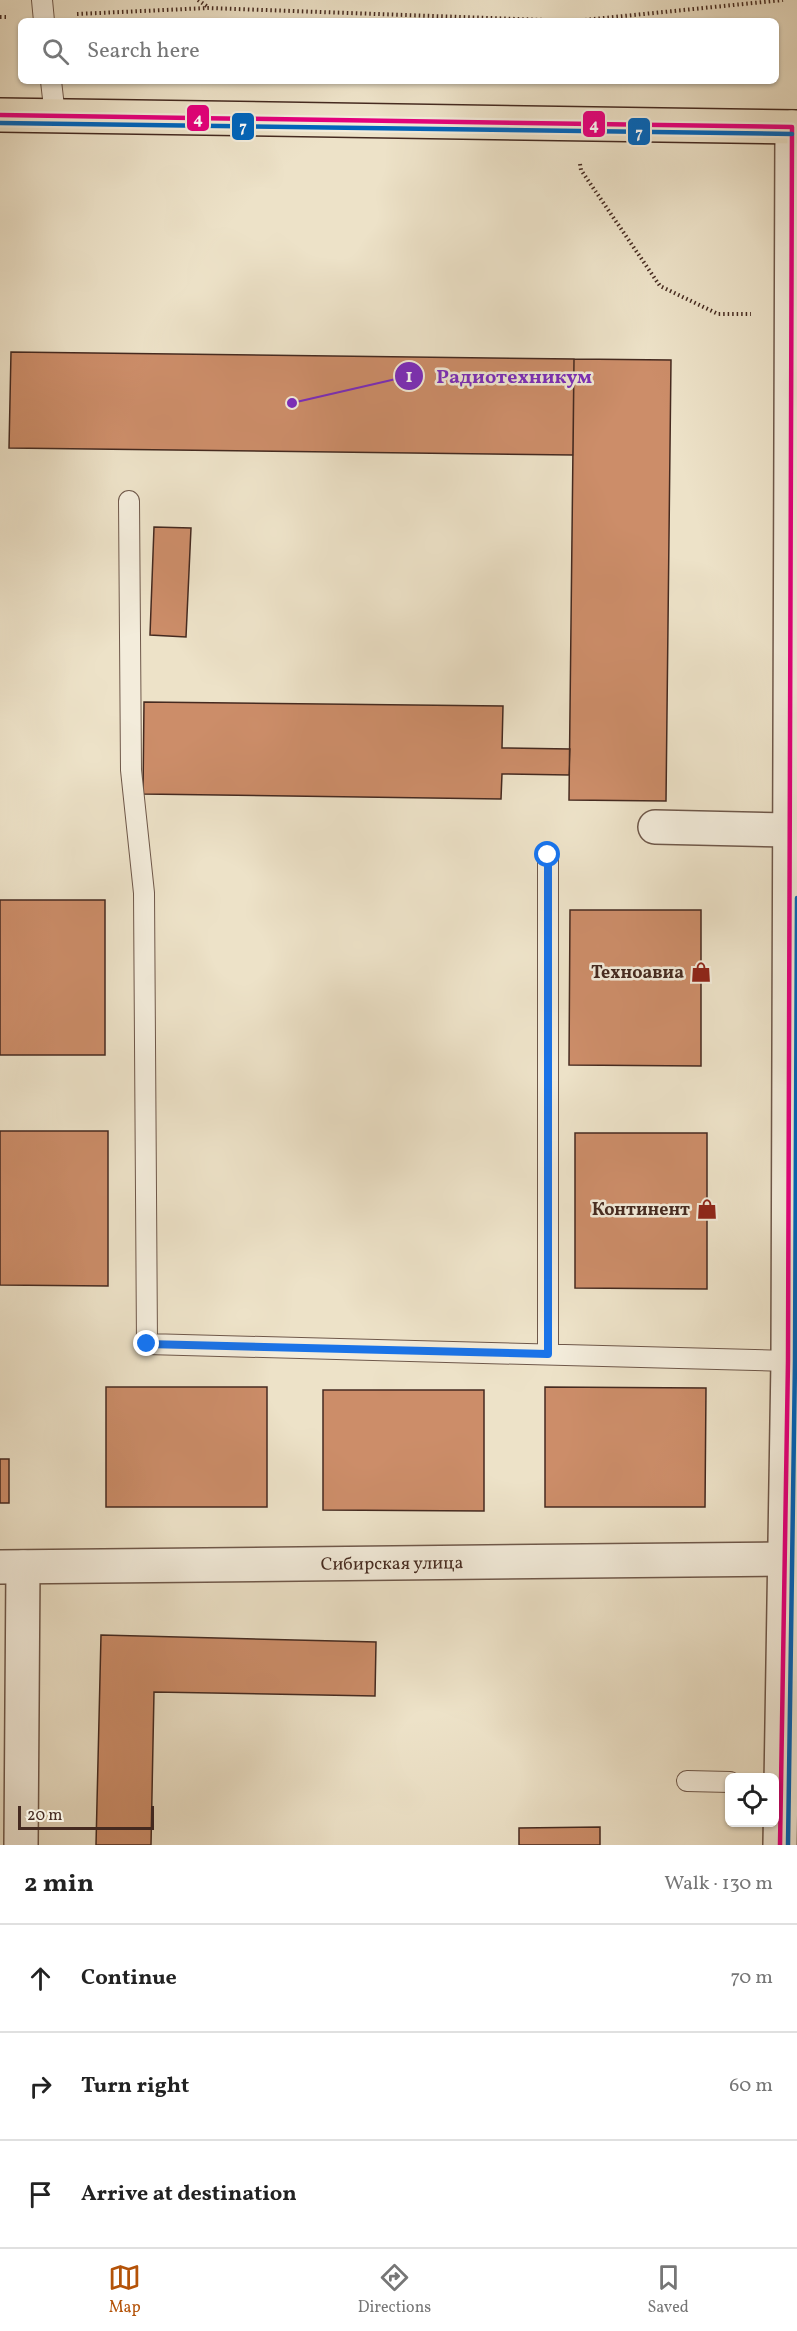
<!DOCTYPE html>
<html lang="en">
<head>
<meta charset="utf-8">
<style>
	:root { --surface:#fff; --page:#f2f2f2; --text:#222; --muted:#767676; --line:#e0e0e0; --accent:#b45309 }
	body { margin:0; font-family:Vollkorn,serif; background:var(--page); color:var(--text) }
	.controls { position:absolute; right:18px; bottom:18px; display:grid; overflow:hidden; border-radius:9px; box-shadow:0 2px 4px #0004 }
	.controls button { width:54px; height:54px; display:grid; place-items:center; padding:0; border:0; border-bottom:2px solid var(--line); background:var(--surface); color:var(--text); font:30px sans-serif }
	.scale { position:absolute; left:18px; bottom:15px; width:136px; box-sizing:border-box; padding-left:6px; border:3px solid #452a20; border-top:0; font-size:16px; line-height:21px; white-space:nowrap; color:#452a20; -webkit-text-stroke:4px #f3ecdb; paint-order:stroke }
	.stop { position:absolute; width:18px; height:18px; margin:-14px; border:4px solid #1a73e8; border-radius:50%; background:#fff }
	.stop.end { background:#1a73e8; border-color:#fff; box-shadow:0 2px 6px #0008 }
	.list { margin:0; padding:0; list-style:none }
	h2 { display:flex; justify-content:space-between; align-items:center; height:78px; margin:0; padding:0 24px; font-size:26px }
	h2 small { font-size:20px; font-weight:400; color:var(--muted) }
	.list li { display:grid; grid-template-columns:39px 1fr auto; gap:18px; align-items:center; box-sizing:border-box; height:108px; padding:0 24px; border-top:2px solid var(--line) }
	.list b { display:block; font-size:22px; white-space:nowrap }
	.list em { font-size:20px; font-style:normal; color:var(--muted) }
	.icon { flex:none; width:33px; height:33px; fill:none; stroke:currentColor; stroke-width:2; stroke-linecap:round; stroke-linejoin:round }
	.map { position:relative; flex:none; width:797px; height:1845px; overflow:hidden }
	.search { position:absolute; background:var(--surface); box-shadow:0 2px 4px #0004; left:18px; right:18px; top:18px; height:66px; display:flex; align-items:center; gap:15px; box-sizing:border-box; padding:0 21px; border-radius:9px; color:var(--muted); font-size:22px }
	.sheet { height:402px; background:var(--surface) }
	nav { display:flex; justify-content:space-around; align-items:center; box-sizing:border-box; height:84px; border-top:2px solid var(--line); background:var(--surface); font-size:16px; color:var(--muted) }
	nav a { display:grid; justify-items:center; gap:3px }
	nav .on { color:var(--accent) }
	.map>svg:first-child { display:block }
	.building { fill:#cc8d69; stroke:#452a20; stroke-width:1.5 }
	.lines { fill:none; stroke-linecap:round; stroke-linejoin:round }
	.service-casing { stroke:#6f584a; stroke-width:22 }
	.minor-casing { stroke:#6f584a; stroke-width:36 }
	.tertiary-casing { stroke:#6f584a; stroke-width:36 }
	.primary-casing { stroke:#452a20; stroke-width:36 }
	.path { stroke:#452a20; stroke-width:4; stroke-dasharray:1.5 3; stroke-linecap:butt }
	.service { stroke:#f3ecdb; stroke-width:20 }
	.minor { stroke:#f3ecdb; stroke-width:33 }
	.tertiary { stroke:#f3ecdb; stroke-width:33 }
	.primary { stroke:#ede2c8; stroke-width:33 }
	.bus-1-casing { stroke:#f3ecdb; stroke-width:9 }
	.bus-2-casing { stroke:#f3ecdb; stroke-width:9 }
	.bus-1 { stroke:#e5007d; stroke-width:4.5 }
	.bus-2 { stroke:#0065bd; stroke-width:4.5 }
	.route { stroke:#1a73e8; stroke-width:8 }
	.labels { text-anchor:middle; stroke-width:5; stroke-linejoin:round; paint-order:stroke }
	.poi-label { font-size:18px; font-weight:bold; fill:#452a20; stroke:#f3ecdb; text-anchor:end }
	.street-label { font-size:18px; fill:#452a20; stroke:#f3ecdb }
	.leader { fill:none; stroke:#7b2cbf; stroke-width:2 }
	.callout-dot { fill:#7b2cbf; stroke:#f3ecdb; stroke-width:2 }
	.mark-label { font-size:18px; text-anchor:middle; font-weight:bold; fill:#fff }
	.callout-label { font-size:20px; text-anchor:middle; font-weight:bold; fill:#7b2cbf; stroke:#f3ecdb; stroke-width:5; stroke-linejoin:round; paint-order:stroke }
	.line-badge { stroke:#f3ecdb; stroke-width:2 }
	.badge-label { font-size:16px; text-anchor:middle; font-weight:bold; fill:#fff }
</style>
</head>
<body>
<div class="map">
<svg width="797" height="1845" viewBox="0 0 797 1845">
	<rect width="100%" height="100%" fill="#ede2c8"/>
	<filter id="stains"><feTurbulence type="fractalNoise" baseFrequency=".00333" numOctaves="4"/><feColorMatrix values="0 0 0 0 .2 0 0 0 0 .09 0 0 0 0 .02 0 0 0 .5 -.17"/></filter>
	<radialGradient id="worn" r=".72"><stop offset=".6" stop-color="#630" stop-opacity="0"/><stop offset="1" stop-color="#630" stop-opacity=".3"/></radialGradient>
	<!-- building -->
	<path class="building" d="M11 352 574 359 573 455 9 448Z
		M574 359 671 360 666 801 569 800Z
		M154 527 191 528 186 637 150 635Z
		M144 702 503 706 502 748 570 749 569 775 502 774 501 799 143 794Z
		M0 900H105V1055H0Z
		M570 910H701V1066L569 1065Z
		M0 1131H108V1286L0 1285Z
		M575 1133H707V1289L575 1288Z
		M106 1387H267V1507H106Z
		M545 1387 706 1388 705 1507H545Z
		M323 1390H484V1511L323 1510Z
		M0 1459H9V1503H0Z
		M101 1635 376 1642 375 1696 154 1692 151 1845H96Z
		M600 1827V1845H519V1828Z"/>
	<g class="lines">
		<!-- service casing -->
		<g class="service-casing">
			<path id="service" d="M42 0 44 21
				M51 81 55 116
				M129 501 131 770 144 893 147 1344 788 1361
				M548 1354V855
				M687 1781 730 1782"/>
		</g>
		<!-- minor casing -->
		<g class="minor-casing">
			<g id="minor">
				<path d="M655 827 789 830"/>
				<path id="s1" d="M0 1567 783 1559"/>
				<path d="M21 1845 23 1567"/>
			</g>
		</g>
		<!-- tertiary casing -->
		<g class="tertiary-casing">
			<path id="tertiary" d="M780 1845 788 1361 792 127"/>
		</g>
		<!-- primary casing -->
		<g class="primary-casing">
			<path id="primary" d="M0 115 797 127"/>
		</g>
		<!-- path -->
		<path class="path" d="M198 0 208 7
			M77 14 208 8 574 21 783 0
			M0 17H9
			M580 164 581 170 660 286 718 314H751"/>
		<!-- service -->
		<use href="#service" class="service"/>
		<!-- minor -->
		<use href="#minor" class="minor"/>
		<!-- tertiary -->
		<use href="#tertiary" class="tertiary"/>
		<!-- primary -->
		<use href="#primary" class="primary"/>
		<!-- bus-1 casing -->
		<g class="bus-1-casing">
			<path id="bus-1" d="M0 115 792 127
				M780 1845 788 1361 792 127"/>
		</g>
		<!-- bus-2 casing -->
		<g class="bus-2-casing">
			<path id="bus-2" d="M0 123 792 134
				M788 1845 795 1361 797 898"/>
		</g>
		<!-- bus-1 -->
		<use href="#bus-1" class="bus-1"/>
		<!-- bus-2 -->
		<use href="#bus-2" class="bus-2"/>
	</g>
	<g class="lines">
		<!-- route -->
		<path class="route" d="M147 1344 548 1354V855"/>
	</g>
	<!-- icons -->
	<defs>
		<g id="shop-bare" transform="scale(1.62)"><path d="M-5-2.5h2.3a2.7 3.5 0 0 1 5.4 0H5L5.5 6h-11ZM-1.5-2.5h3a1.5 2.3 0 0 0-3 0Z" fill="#8f2418" stroke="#f3ecdb" stroke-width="2.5" paint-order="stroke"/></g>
	</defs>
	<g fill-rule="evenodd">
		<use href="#shop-bare" x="701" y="972"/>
		<use href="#shop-bare" x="707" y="1209"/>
	</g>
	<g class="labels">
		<!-- poi labels -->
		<g class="poi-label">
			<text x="684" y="978">Техноавиа</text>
			<text x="690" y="1215">Континент</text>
		</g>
		<!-- street labels -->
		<g class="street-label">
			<text dy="6" stroke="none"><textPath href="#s1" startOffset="392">Сибирская улица</textPath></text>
		</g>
	</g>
	<!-- callouts -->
	<path class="leader" d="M292 403L409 376"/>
	<g class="callout-dot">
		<circle cx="292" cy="403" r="6"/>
		<circle cx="409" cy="376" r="15"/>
	</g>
	<g class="mark-label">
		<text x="409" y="382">1</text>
	</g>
	<g class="callout-label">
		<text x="514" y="383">Радиотехникум</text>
	</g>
	<g class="line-badge">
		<rect x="186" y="104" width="24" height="28" rx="6" fill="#e5007d"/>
		<rect x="582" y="110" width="24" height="28" rx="6" fill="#e5007d"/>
		<rect x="231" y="112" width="24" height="29" rx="6" fill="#0065bd"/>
		<rect x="627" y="117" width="24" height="29" rx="6" fill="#0065bd"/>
	</g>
	<g class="badge-label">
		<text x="198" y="124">4</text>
		<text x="594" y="130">4</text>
		<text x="243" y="132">7</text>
		<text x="639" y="138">7</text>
	</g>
	<rect width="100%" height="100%" filter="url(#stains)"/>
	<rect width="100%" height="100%" fill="url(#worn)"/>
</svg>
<div class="controls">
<button><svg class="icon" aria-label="locate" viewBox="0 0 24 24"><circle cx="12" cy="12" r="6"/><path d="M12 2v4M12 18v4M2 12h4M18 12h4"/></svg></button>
</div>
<div class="scale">20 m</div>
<div class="stop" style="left:548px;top:855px"></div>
<div class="stop end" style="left:147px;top:1344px"></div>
<div class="search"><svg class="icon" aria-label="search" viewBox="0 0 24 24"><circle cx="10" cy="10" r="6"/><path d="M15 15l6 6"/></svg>Search here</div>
</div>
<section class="sheet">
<h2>2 min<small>Walk · 130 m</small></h2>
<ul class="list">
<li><svg class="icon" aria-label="ahead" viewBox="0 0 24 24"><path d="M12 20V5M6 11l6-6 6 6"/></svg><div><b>Continue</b></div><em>70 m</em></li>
<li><svg class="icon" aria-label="right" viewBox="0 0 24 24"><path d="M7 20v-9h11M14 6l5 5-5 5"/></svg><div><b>Turn right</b></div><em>60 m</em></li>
<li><svg class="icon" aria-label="arrive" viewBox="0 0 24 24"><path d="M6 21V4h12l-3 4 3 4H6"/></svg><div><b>Arrive at destination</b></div></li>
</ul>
</section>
<nav>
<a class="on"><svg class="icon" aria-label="map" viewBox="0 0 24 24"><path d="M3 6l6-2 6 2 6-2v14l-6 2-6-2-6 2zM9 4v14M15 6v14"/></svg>Map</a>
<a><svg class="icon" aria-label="directions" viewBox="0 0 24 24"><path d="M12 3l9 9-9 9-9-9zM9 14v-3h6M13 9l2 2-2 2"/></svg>Directions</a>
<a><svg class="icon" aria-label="saved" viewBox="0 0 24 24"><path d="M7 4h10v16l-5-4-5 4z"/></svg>Saved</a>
</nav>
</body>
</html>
